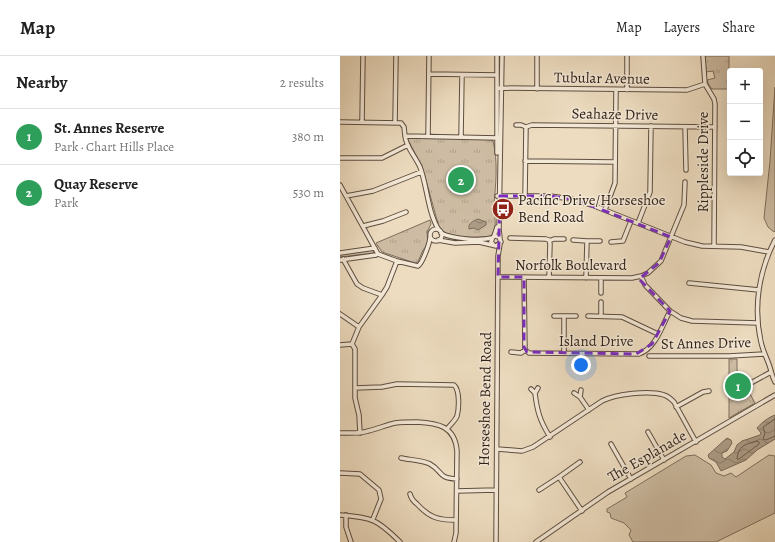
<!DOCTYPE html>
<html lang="en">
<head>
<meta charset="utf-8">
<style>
	:root { --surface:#fff; --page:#f6f6f6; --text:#222; --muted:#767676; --line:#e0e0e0; --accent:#8f2418 }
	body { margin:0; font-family:Alegreya,serif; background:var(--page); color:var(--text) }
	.controls { position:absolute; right:12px; top:12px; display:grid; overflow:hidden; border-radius:4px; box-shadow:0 4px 16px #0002 }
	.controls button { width:36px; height:36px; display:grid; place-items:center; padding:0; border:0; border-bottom:1px solid var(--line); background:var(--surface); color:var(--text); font:20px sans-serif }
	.you { position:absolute; left:241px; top:309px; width:14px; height:14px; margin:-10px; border:3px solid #fff; border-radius:50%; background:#1a73e8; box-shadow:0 0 0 6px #1a73e833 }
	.badge { display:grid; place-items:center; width:26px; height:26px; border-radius:50%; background:var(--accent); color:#fff; font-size:13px; font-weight:700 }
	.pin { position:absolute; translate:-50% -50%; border:2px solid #fff; box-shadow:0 1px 4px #0006 }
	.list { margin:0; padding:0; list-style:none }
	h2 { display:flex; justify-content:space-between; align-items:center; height:52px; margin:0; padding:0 16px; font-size:17px }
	h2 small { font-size:13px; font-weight:400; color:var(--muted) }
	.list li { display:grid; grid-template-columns:26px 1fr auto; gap:12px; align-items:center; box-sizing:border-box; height:56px; padding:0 16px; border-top:1px solid var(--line) }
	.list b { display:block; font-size:15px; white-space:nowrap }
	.list p { margin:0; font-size:13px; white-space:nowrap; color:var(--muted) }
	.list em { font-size:13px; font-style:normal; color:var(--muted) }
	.icon { flex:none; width:22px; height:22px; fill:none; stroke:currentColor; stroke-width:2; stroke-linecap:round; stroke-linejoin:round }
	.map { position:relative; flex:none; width:435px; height:486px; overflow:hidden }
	header { display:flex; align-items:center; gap:24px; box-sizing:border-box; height:56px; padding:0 20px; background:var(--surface); border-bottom:1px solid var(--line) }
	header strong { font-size:19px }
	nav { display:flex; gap:22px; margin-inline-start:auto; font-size:14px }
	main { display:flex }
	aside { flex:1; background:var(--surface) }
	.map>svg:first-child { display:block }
	.grass { fill:#cdbca3; stroke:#7e6e5c }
	.park { fill:url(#park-tufts); stroke:#7e6e5c }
	.water { fill:url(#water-waves); stroke:#7a6a59 }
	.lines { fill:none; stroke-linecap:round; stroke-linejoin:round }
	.shore { stroke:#6d5e4e; stroke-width:1 }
	.minor-casing { stroke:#5e4e40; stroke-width:5.5 }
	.minor { stroke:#f3e8d6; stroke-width:3.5 }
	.marked { fill:none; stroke:#7b2cbf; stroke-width:3; stroke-dasharray:8 5; stroke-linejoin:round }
	.labels { text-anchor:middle; stroke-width:3; stroke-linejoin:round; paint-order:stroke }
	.street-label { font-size:15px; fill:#2e1f16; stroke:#f3e8d6 }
	.poi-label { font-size:15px; fill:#2e1f16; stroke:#f3e8d6; text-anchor:start }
</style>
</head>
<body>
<header>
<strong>Map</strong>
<nav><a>Map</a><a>Layers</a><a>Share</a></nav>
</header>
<main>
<aside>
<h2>Nearby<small>2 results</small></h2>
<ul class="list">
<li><span class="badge" style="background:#2e9e5b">1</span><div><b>St. Annes Reserve</b><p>Park · Chart Hills Place</p></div><em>380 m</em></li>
<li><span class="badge" style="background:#2e9e5b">2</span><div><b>Quay Reserve</b><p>Park</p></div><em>530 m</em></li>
</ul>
</aside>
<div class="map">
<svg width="435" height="486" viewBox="0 0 435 486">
	<defs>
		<pattern id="park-tufts" width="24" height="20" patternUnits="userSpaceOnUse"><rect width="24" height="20" fill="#cdbca3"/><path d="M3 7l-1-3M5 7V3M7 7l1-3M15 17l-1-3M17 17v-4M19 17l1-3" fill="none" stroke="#b0a18c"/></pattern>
		<pattern id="water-waves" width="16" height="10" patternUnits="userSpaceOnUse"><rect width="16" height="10" fill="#ac9c86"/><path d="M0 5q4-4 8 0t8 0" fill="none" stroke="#8c7f6d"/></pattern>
	</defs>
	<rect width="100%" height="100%" fill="#eddcc0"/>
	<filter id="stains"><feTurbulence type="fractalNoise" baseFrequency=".005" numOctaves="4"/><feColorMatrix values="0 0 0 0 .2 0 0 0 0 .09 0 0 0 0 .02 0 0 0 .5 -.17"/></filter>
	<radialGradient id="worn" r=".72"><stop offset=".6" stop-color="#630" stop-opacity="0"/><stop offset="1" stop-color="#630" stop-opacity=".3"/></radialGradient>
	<!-- grass -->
	<path class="grass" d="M435 31V174L434 176 428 171 424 162 430 105Z
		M355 399 371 409 376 417 384 420 391 417 396 421 429 399 435 400V457L376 486H293L289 479 291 474 284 467 271 462 270 457 267 456V453L287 441 285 437 346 400Z"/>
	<!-- park -->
	<path class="park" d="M365 0H389V33H372L369 29 367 24 375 22 373 15 366 16Z
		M70 82C84 82 144 80 153 85 158 105 156 127 154 147 153 159 159 170 151 180 140 182 116 182 106 177 103 176 101 173 99 171L82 110 68 84V83Z
		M90 164 91 168 87 176 88 188 83 194 78 206 75 207 42 196 36 187Z
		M34 194V197L0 201V198Z
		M389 303H397V314L415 347 389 362Z"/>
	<!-- water -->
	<path class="water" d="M138 163 146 166V169L138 174 134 172 129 173C128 167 133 165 138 163Z
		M435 359V383L417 394 406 404 381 415 376 406 369 402 368 399 387 382 391 384 392 387 387 395 382 397V401L385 403 394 396 397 389 402 385 420 379 421 377 417 372C421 367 429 361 435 359Z"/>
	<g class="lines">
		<!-- shore -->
		<path class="shore" d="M435 363 423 371 425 377 423 383 426 384 435 380
			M417 385 419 386V388L399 403H397C398 390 405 388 417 385Z"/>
		<!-- minor casing -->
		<g class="minor-casing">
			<path id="minor" d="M157 0V97
				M287 0V34
				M363 0 365 28 374 43 375 48 374 190
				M89 18 157 19
				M157 32 347 34 365 28
				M197 33V0
				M0 66 61 67 64 71 65 80 158 82
				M22 66 23 0
				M55 67 56 0
				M176 69H181L186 71 192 69 375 71
				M345 71 346 114
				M65 80C66 91 75 100 80 111 87 129 88 158 99 174
				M88 80 89 0
				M121 81 122 19
				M0 102H42L68 89
				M185 105 275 106
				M0 129 38 198 57 205 78 210C82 208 90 187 90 181
				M6 140 33 135 81 116
				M157 140H210L231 143 252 149 345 186 362 190 401 191 429 196
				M185 140 186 71
				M265 154 275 127 276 34
				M298 167 310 136 311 70
				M23 170 43 165 66 156
				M90 179a6 6 0 1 1 12 0a6 6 0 1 1-12 0Z
				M101 177C113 183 139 185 152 182
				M154 180 157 171
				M160 182 159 173 162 0
				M170 182 206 183 209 184 210 188 209 221
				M98 184 115 187 139 186 156 190 161 186 159 181 155 180 153 181 151 186 153 188
				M233 184 247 185 246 222
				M435 184C419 215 413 251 421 286 423 296 429 306 431 315 432 319 433 322 435 326
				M209 185 214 183H224
				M247 185H260
				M271 186 283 185 291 165
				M0 197 35 192
				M3 203 17 228 23 232 42 239
				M0 204 36 199 38 198
				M301 220 305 229 330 255 341 262 352 265 418 267
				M158 221 292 222 301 220 308 217 321 205 344 149 345 126
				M184 221 185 294
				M349 227 419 234
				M261 237V222
				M261 246V260
				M0 258 19 271
				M214 260H224V297
				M224 260H236
				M248 260 282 261 318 278
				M12 288 19 271 42 239 47 231 57 205
				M12 288 15 293V342L19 359 20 377
				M0 289 12 288
				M171 296 181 297 185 294 189 297 299 298C316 292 322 270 330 255
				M309 300H389L424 298
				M409 328 431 316
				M15 332 42 331 57 328 114 329C120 334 119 353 117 360 115 365 110 369 107 373
				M198 332 195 337C197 355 200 365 210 381
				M191 333 195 337
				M241 334 240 341 249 354
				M234 337 240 341
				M336 351 363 336 369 335
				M308 376 324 404
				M0 377C9 377 19 378 28 375 37 373 46 369 55 367 62 366 69 366 77 366 98 367 115 370 117 395L116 477 114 486
				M271 388 291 423
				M157 393 182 395 193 391 262 345C276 338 309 334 324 339 328 340 331 343 334 346L356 386
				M61 402C70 404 82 404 90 408 104 416 97 422 117 423
				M0 417 20 418 39 434 41 443 33 463
				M219 421 240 406
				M199 434 219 421 242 455
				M117 435 156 434
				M70 438C71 442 73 445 77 448 90 462 98 464 116 464
				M0 459C32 461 38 464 60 486
				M6 459V471L11 486
				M156 486 158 200 160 188
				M196 486 268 436 435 339"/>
		</g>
		<!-- minor -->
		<use href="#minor" class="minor"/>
	</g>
	<!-- marked area -->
	<path class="marked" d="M160 140H210L237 144 331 181 319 207 299 223 330 255 312 288 296 298 187 296 184 291V221H158Z"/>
	<!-- icons -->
	<defs>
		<g id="bus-disc" transform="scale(1.15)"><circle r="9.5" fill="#8f2418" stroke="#f3e8d6"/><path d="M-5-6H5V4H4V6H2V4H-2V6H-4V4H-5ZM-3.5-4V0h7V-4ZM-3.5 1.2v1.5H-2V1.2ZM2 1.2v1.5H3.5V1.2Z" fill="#fff"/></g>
	</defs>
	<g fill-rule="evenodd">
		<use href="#bus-disc" x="163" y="153"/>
	</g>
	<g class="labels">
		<!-- street labels -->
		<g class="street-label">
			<text transform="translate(262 22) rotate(1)" y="5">Tubular Avenue</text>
			<text transform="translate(275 58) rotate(1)" y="5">Seahaze Drive</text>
			<text transform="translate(363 106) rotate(-90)" y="5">Rippleside Drive</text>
			<text x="231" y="214">Norfolk Boulevard</text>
			<text x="256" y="290">Island Drive</text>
			<text transform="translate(366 287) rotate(-1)" y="5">St Annes Drive</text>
			<text transform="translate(145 343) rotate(-89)" y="5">Horseshoe Bend Road</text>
			<text transform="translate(307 400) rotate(-30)" y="5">The Esplanade</text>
		</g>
		<!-- poi labels -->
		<g class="poi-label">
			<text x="178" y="149">Pacific Drive/Horseshoe<tspan x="178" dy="17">Bend Road</tspan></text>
		</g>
	</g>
	<rect width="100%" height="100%" filter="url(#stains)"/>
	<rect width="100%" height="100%" fill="url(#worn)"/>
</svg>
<div class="controls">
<button>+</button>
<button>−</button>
<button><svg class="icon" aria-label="locate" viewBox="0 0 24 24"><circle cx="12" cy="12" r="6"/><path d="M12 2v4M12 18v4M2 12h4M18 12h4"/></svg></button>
</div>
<div class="you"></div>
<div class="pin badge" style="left:398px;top:330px;background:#2e9e5b">1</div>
<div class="pin badge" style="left:121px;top:124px;background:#2e9e5b">2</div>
</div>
</main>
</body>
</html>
